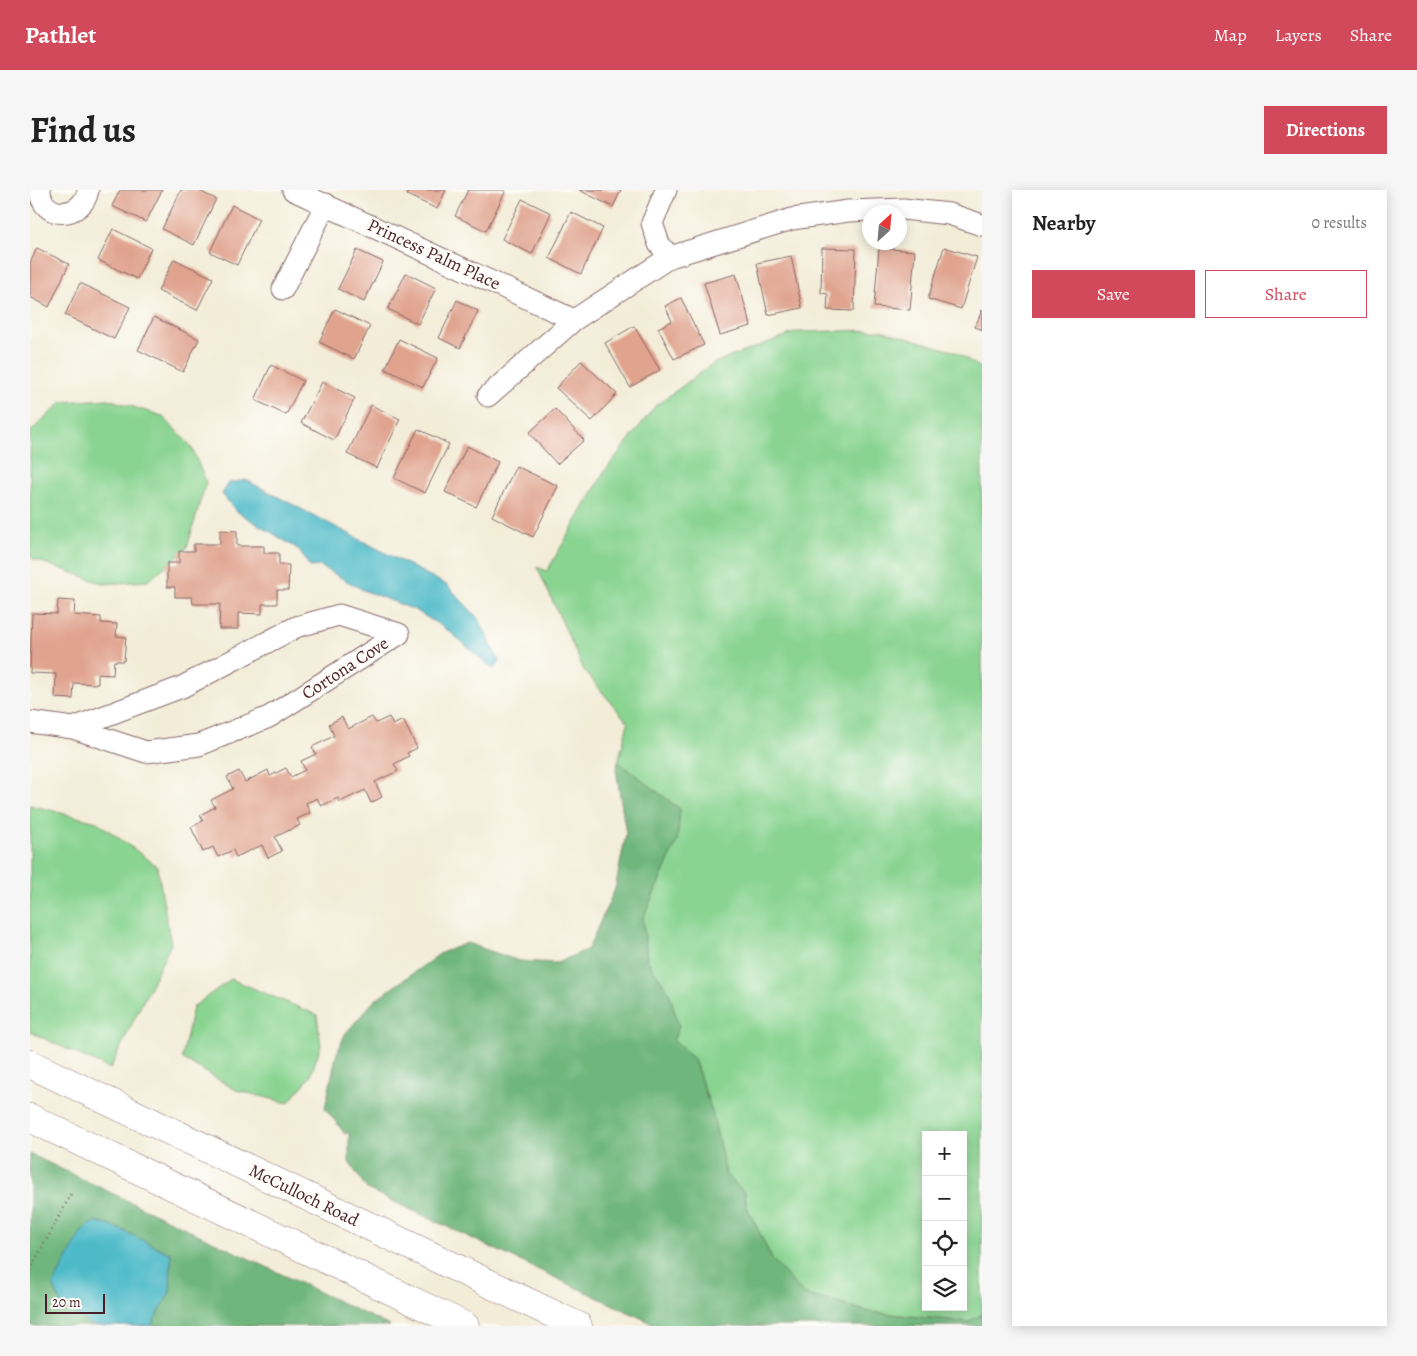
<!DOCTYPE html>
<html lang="en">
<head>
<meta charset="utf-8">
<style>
	:root { --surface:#fff; --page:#f6f6f6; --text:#222; --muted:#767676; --line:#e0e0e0; --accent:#d1495b }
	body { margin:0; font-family:Alegreya,serif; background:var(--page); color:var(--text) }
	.controls { position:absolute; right:15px; bottom:15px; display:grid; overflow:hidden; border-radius:0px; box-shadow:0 2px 12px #0003 }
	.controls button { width:45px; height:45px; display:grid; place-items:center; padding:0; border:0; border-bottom:1px solid var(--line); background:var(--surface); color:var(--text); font:25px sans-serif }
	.compass { position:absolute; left:832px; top:15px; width:45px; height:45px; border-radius:50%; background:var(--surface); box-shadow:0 2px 12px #0003; rotate:26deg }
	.scale { position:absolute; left:15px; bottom:12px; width:60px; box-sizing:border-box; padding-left:5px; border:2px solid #4a1f2b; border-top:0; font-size:14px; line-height:18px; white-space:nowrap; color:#4a1f2b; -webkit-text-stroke:4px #fdfcf7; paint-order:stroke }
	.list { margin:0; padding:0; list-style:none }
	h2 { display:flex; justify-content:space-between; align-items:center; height:65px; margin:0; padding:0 20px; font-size:21px }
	h2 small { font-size:16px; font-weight:400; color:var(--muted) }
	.actions { display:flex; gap:10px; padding:15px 20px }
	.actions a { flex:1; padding:11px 0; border:1px solid var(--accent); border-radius:0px; text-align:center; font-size:18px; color:var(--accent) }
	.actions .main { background:var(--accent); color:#fff }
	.icon { flex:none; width:28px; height:28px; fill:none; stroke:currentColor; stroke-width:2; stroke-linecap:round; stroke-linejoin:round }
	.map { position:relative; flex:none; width:952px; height:1136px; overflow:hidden; border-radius:0px }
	header { display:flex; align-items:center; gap:30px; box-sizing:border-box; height:70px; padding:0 25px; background:var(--accent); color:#fff }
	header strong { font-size:24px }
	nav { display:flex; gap:28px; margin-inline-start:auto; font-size:18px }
	.intro { display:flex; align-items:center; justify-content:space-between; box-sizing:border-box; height:120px; padding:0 30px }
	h1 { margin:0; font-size:35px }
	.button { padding:12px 22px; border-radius:0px; background:var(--accent); color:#fff; font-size:18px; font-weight:700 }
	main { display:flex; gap:30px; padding:0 30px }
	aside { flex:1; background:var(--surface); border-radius:0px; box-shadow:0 2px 12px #0003 }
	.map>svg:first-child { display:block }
	.green { fill:#89d491; stroke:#6a7a5e; fill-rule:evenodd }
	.forest { fill:#6eb67b; stroke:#5c6a53 }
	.water { fill:#4ebac9; stroke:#4c6c7a }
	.building { fill:#e0a38e }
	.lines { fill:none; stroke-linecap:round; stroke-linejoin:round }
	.street-casing { stroke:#856768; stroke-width:23 }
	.secondary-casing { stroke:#856768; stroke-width:29 }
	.path { stroke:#856768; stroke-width:3; stroke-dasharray:1 4; stroke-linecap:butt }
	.street { stroke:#fff; stroke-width:21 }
	.secondary { stroke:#fff; stroke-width:28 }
	.labels { text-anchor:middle; stroke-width:5; stroke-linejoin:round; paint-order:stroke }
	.street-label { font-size:18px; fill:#4a1f2b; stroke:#fdfcf7 }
</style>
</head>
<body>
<header>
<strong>Pathlet</strong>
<nav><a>Map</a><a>Layers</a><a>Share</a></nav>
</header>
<div class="intro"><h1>Find us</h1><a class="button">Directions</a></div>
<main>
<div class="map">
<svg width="952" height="1136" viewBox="0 0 952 1136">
	<rect width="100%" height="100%" fill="#fdfcf7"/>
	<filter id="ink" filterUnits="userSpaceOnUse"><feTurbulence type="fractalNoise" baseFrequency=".02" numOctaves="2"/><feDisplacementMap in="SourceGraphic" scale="10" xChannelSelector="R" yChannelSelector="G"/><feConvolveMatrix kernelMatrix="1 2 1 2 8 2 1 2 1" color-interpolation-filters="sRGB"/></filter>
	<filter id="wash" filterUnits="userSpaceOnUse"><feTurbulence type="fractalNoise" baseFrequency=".0096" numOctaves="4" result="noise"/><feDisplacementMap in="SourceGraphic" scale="20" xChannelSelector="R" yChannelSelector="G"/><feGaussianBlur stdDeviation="1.12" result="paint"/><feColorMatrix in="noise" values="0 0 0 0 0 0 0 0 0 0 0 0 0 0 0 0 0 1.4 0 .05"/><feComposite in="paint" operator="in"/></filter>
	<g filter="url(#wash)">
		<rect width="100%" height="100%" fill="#f3edd8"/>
		<!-- green -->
		<path class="green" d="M851 140 926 162 952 179V1124L939 1132 840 1122 773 1104 742 1069 716 1015 715 1003 696 985 683 925 664 869 643 850 649 837 639 802 617 770 613 728 647 651 650 619 588 572 598 533 554 480 507 377 517 381 575 281 625 216 684 173 766 142ZM896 945H933V1117H896Z
			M78 209 132 226 161 256 176 292 157 358 118 391 74 394 3 369 0 364V242L32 212Z
			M0 615 67 632 127 676 141 754 80 879 0 842Z
			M201 789 287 825 291 855 280 887 258 913 206 900 152 868 163 817Z"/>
		<!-- forest -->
		<path class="forest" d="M588 572 650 619 647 651 613 728 617 770 639 802 649 837 643 850 664 869 683 925 696 985 715 1003 716 1015 742 1069 773 1104 840 1122 939 1132 952 1124V1136H628L337 999 319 972V942L315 944 295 918 306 866 315 844 344 811 411 763 437 753 489 771 527 773 558 759 585 699 596 644 586 579Z
			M0 964 360 1136H121L140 1102 141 1064 92 1040 66 1031 32 1116 64 1136H0Z"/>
		<!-- water -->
		<path class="water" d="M216 290 417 395 449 429 470 473 463 479 419 441 385 420 333 400 290 376 280 377 268 359 206 321 192 304 199 293Z
			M66 1031 92 1040 141 1064 140 1102 121 1136H64L32 1116 23 1095 52 1041Z"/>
		<g id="blocks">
			<!-- building -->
			<path class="building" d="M90 0H132L116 32 82 16Z
				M151 0H167L186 9 164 55 132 39Z
				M379 0H416L407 19 377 5Z
				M438 0H476L456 41 425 26Z
				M549 0H591L583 17Z
				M492 9 521 23 502 64 472 49Z
				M202 15 229 29 207 75 180 62Z
				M541 22 573 38 551 84 519 68Z
				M83 39 121 58 107 89 68 70Z
				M914 57 947 67 931 119 898 109Z
				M7 58 39 74 19 117 0 107V73Z
				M792 58 826 59 824 121 797 120 798 104 791 103Z
				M849 58 885 61 880 120 844 117Z
				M327 60 353 72 334 112 308 99Z
				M761 66 772 118 738 125 727 73Z
				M144 69 183 88 167 120 128 101Z
				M376 83 406 98 388 134 358 119Z
				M706 84 721 136 690 145 674 93Z
				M50 93 100 117 84 149 35 125Z
				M651 108 674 155 644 169 628 138 642 131 635 116Z
				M427 110 448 121 430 158 409 148Z
				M305 119 340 136 324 169 289 152Z
				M952 120V140L945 137Z
				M124 127 169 149 153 182 108 160Z
				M604 136 630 180 600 197 575 153Z
				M369 149 408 168 393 197 355 179Z
				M551 171 587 204 562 231 526 198Z
				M241 175 273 191 256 225 225 210Z
				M292 192 325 208 304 250 271 233Z
				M341 215 370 229 347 278 317 264Z
				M525 219 554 250 527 274 499 243Z
				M388 239 419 254 395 303 364 288Z
				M437 256 468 272 446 317 415 302Z
				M486 276 528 296 503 347 462 326Z
				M190 340 207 341V356H234V363H249V375H259L258 400H247V414H232V424L208 423V439H189L190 414H163L162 407H145V397H137V373H149V361H164V354H190Z
				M28 410 45 411 44 425 71 427V433L87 434 86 446 96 447 94 471H84L83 485 68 484V494L44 493 43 509 25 508 26 484 0 483 2 423 27 424Z
				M312 527 318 539 342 527 346 533 359 527 363 535 373 530 387 558 377 563 379 566 364 574 368 581 345 592 352 607 341 613 335 600 310 612 308 608 291 616 287 608 276 613 280 623 267 629 270 635 245 647 252 661 238 668 232 655 206 667 203 660 188 667 183 657 173 662 161 637 173 631 170 625 185 617 181 610 203 599 197 587 209 581 215 592 238 580 240 586 256 578 261 587 275 580 271 571 286 564 282 557 304 546 299 534Z"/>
		</g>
	</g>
	<g filter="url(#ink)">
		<use href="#blocks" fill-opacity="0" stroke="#856768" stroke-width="1"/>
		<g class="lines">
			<!-- street casing -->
			<g class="street-casing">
				<path id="street" d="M10 0C11 30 53 30 58 0
					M263 0 544 130
					M636 0 622 33 629 54 640 67
					M253 99 296 14
					M458 206 544 130 640 67 762 29 818 21 873 19 919 24 952 35
					M0 532 43 538 116 562 169 555 239 527 369 444 309 425 266 437 152 497 43 538"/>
			</g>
			<!-- secondary casing -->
			<g class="secondary-casing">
				<path id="secondary" d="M0 874 548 1136
					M0 928 435 1136"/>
			</g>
			<!-- path -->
			<path class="path" d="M0 1080 41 1004"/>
			<!-- street -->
			<use href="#street" class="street"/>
			<!-- secondary -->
			<use href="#secondary" class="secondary"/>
		</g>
	</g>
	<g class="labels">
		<!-- street labels -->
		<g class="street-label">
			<text transform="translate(404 64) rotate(25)" y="6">Princess Palm Place</text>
			<text transform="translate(315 478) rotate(-33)" y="6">Cortona Cove</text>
			<text transform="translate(274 1005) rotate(26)" y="6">McCulloch Road</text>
		</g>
	</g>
</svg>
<div class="controls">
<button>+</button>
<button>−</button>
<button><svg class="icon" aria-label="locate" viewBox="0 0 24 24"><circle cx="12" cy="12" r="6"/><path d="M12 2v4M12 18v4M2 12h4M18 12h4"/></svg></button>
<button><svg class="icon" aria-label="layers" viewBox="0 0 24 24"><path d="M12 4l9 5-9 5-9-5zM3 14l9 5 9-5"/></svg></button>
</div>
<svg class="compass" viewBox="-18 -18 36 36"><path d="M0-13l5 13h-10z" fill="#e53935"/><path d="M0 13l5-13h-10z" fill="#767676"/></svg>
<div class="scale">20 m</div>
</div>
<aside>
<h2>Nearby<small>0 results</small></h2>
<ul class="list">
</ul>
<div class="actions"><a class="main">Save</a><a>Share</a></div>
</aside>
</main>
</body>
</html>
